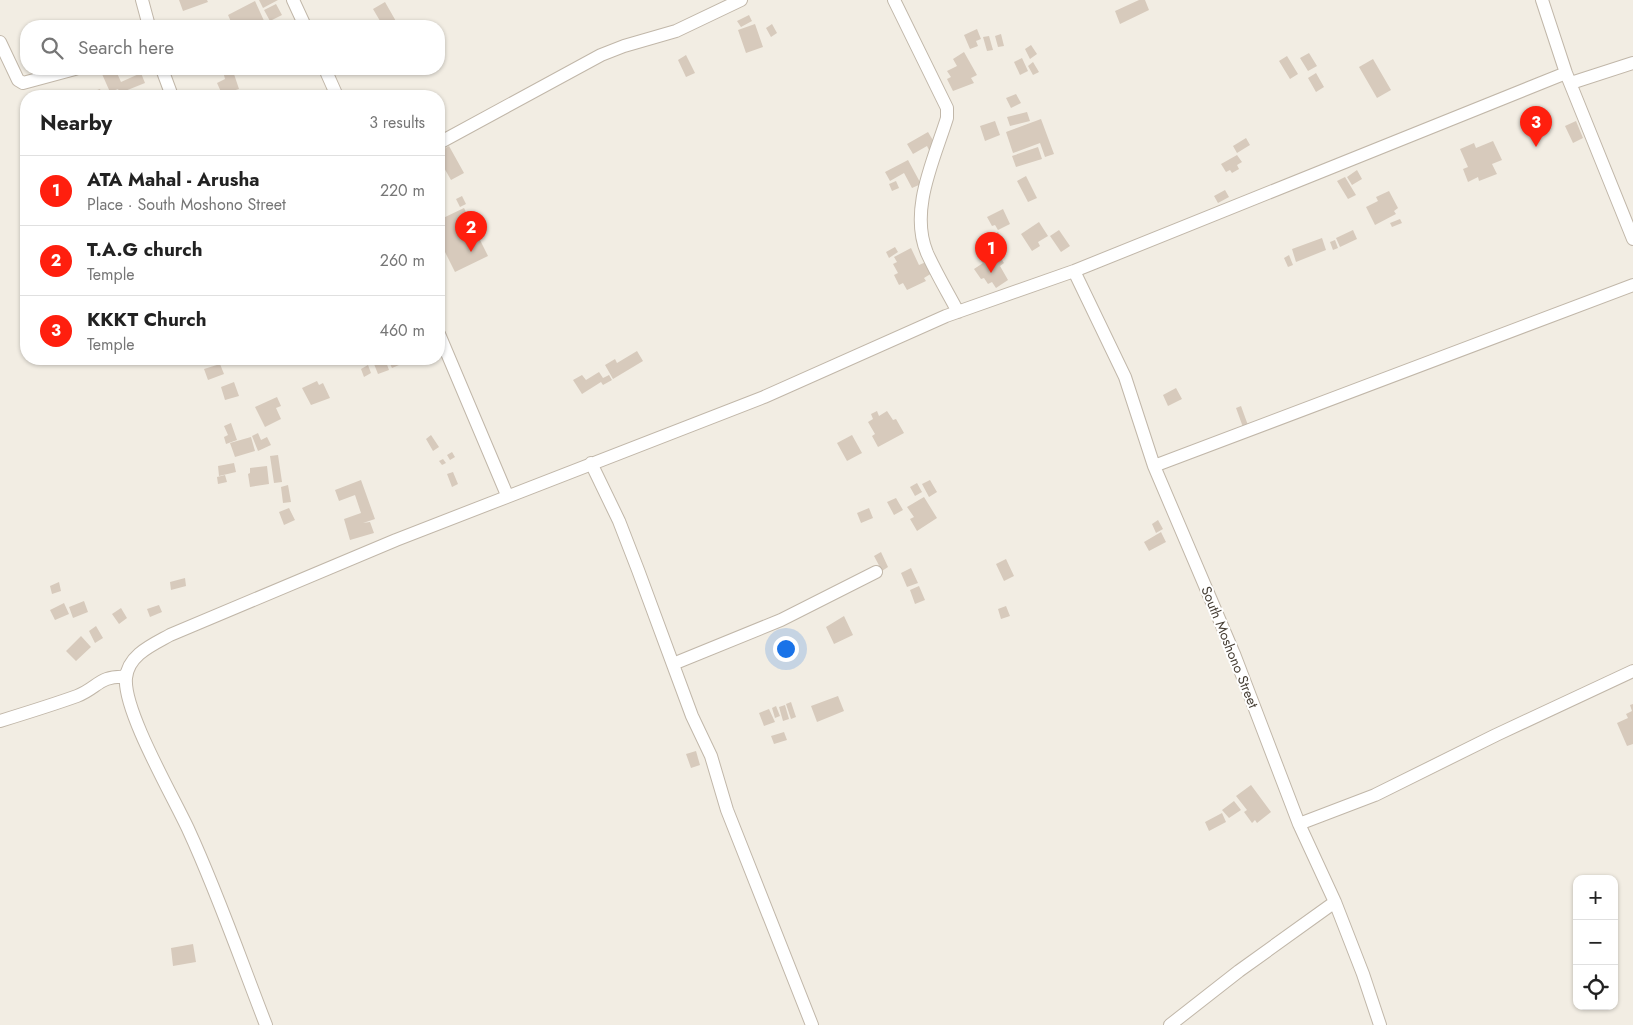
<!DOCTYPE html>
<html lang="en">
<head>
<meta charset="utf-8">
<style>
	:root { --surface:#fff; --page:#f2f2f2; --text:#222; --muted:#767676; --line:#e0e0e0; --accent:#ff1f0e }
	body { margin:0; font-family:Jost,sans-serif; background:var(--page); color:var(--text) }
	.controls { position:absolute; right:15px; bottom:15px; display:grid; overflow:hidden; border-radius:10px; box-shadow:0 1px 4px #0004 }
	.controls button { width:45px; height:45px; display:grid; place-items:center; padding:0; border:0; border-bottom:1px solid var(--line); background:var(--surface); color:var(--text); font:25px sans-serif }
	.you { position:absolute; left:785px; top:648px; width:18px; height:18px; margin:-12px; border:4px solid #fff; border-radius:50%; background:#1a73e8; box-shadow:0 0 0 8px #1a73e833 }
	.badge { display:grid; place-items:center; width:32px; height:32px; border-radius:50%; background:var(--accent); color:#fff; font-size:16px; font-weight:700 }
	.pin { position:absolute; translate:-50% -41px; filter:drop-shadow(0 1px 2px #0008) }
	.pin::after { content:''; position:absolute; top:26px; width:18px; height:15px; background:inherit; clip-path:polygon(0 0,100% 0,50% 100%) }
	.list { margin:0; padding:0; list-style:none }
	h2 { display:flex; justify-content:space-between; align-items:center; height:65px; margin:0; padding:0 20px; font-size:21px }
	h2 small { font-size:16px; font-weight:400; color:var(--muted) }
	.list li { display:grid; grid-template-columns:32px 1fr auto; gap:15px; align-items:center; box-sizing:border-box; height:70px; padding:0 20px; border-top:1px solid var(--line) }
	.list b { display:block; font-size:19px; white-space:nowrap }
	.list p { margin:0; font-size:16px; white-space:nowrap; color:var(--muted) }
	.list em { font-size:16px; font-style:normal; color:var(--muted) }
	.icon { flex:none; width:28px; height:28px; fill:none; stroke:currentColor; stroke-width:2; stroke-linecap:round; stroke-linejoin:round }
	.map { position:relative; flex:none; width:1633px; height:1025px; overflow:hidden }
	.search { position:absolute; background:var(--surface); box-shadow:0 1px 4px #0004; left:20px; top:20px; width:425px; height:55px; display:flex; align-items:center; gap:12px; box-sizing:border-box; padding:0 18px; border-radius:20px; color:var(--muted); font-size:19px }
	.panel { position:absolute; background:var(--surface); box-shadow:0 1px 4px #0004; left:20px; top:90px; width:425px; height:275px; border-radius:20px }
	.map>svg:first-child { display:block }
	.building { fill:#d7cabc }
	.lines { fill:none; stroke-linecap:round; stroke-linejoin:round }
	.minor-casing { stroke:#c1b7a9; stroke-width:14 }
	.minor { stroke:#fff; stroke-width:12 }
	.labels { text-anchor:middle; stroke-width:4; stroke-linejoin:round; paint-order:stroke }
	.street-label { font-size:14px; fill:#453d33; stroke:#fff }
</style>
</head>
<body>
<div class="map">
<svg width="1633" height="1025" viewBox="0 0 1633 1025">
	<rect width="100%" height="100%" fill="#f2ede3"/>
	<!-- building -->
	<path class="building" d="M179 0H207L208 2 183 11Z
		M259 0H278L263 8Z
		M1139 0H1145L1149 10 1120 24 1115 11Z
		M255 1 265 23 258 26H233L228 15Z
		M385 2 397 23 390 26H383L373 9Z
		M276 4 282 15 270 21 264 10Z
		M749 15 752 21 741 27 737 21Z
		M755 24 763 47 746 53 738 30Z
		M772 24 777 33 771 37 766 28Z
		M977 29 981 39 976 41 978 46 970 49 964 35Z
		M1001 34 1004 46 998 47 995 36Z
		M989 36 993 50 987 51 983 37Z
		M1031 45 1037 54 1030 59 1025 49Z
		M964 52 977 75 971 78 974 83 953 91 947 79 951 77 947 71 957 66 953 59Z
		M1309 53 1317 66 1308 71 1300 58Z
		M686 55 695 73 686 77 678 60Z
		M1287 56 1298 74 1290 79 1279 61Z
		M1022 58 1028 71 1020 75 1014 62Z
		M1373 59 1391 90 1377 98 1359 67Z
		M1033 62 1039 72 1033 75 1028 66Z
		M113 69H126L117 73 121 82 141 73 145 83 120 93 118 89 110 92 102 74Z
		M169 69H182L172 75Z
		M233 71 239 89 222 94 217 83 225 79 224 75Z
		M1316 73 1324 87 1316 92 1308 78Z
		M100 89 103 96H80Z
		M1016 94 1021 103 1011 108 1006 98Z
		M1027 112 1030 121 1010 126 1007 117Z
		M1041 119 1054 154 1045 157 1040 143 1013 153 1006 132Z
		M995 121 1000 135 985 141 980 126Z
		M1576 121 1583 138 1573 143 1565 126Z
		M928 132 934 142 932 143 934 147 929 150 927 146 913 154 907 144Z
		M1246 138 1250 145 1237 153 1233 146Z
		M1493 141 1502 160 1492 164 1497 174 1479 181 1478 177 1468 182 1463 169 1468 167 1460 149 1474 143 1476 148Z
		M449 146 464 173 451 180 439 159V152Z
		M1038 147 1042 159 1016 167 1012 156Z
		M1237 155 1242 162 1237 165 1239 169 1232 173 1230 170 1226 172 1221 164Z
		M908 160 921 184 912 188 904 173 890 181 885 172Z
		M1357 170 1362 179 1352 185 1347 177Z
		M1026 176 1037 198 1028 202 1017 181Z
		M1345 177 1356 195 1348 199 1337 181Z
		M896 181 899 188 892 191 889 184Z
		M1225 190 1229 197 1218 203 1214 196Z
		M1389 191 1398 208 1394 211 1396 214 1375 225 1366 207 1378 201 1376 197Z
		M462 196 466 204 460 207 456 199Z
		M464 208 488 256 455 272 439 240V220Z
		M1003 209 1010 224 998 230 995 225 992 226 987 217Z
		M1400 219 1402 223 1392 227 1390 223Z
		M1039 222 1048 236 1038 242 1040 246 1032 251 1021 234Z
		M1059 230 1070 246 1061 252 1050 236Z
		M1353 230 1357 239 1340 247 1336 238Z
		M998 232 1002 239 995 243 991 236Z
		M1322 238 1326 250 1296 262 1292 249Z
		M1335 240 1338 248 1333 250 1330 242Z
		M895 247 898 252 889 258 886 252Z
		M911 248 919 265 926 262 932 273 924 278 926 281 907 290 903 283 899 285 894 275 898 273 893 264 897 262 894 257Z
		M996 251 1004 263 1000 266 1008 280 996 288 992 282 988 284 984 278 981 279 974 269 983 263 981 261Z
		M1289 255 1293 265 1288 267 1284 258Z
		M637 351 643 361 613 379 605 365 615 359 617 363Z
		M372 359H385L389 370 378 374Z
		M390 359H413L392 368 388 360Z
		M220 364 224 374 208 380 204 369Z
		M368 365 371 373 364 377 361 369Z
		M599 372 603 378 609 375 612 380 603 385 601 382 582 394 573 380 582 375 586 380Z
		M317 381 319 385 323 383 330 398 311 405 302 388Z
		M234 382 239 396 225 400 221 387Z
		M1176 388 1182 399 1168 406 1163 395Z
		M277 397 281 406 276 408 281 419 265 427 255 407Z
		M1241 406 1249 428 1244 430 1236 408Z
		M877 411 879 416 887 411 893 420 896 419 904 433 878 447 872 436 875 434 868 422 873 419 871 414Z
		M231 423 237 440 226 444 224 437 228 435 224 426Z
		M258 433 261 440 267 437 271 445 258 451 252 436Z
		M431 435 439 447 433 451 426 439Z
		M852 435 862 453 847 461 837 443Z
		M251 437 255 451 235 457 230 443Z
		M452 452 455 457 450 460 447 455Z
		M278 455 282 482 274 483 270 456Z
		M443 459 446 463 442 465 439 461Z
		M234 463 236 472 219 476 218 466Z
		M267 466 269 484 250 487 248 474 250 473V468Z
		M453 472 458 484 452 487 447 474Z
		M225 475 227 482 218 484 217 477Z
		M361 480 375 519 363 523 370 522 374 533 350 540 344 519 361 513 355 495 339 501 335 490Z
		M930 480 937 492 929 497 922 484Z
		M917 483 922 492 915 496 910 487Z
		M288 485 291 502 283 503 281 487Z
		M924 497 937 518 917 531 910 519 914 517 907 507Z
		M896 498 903 510 894 515 887 502Z
		M289 508 295 520 284 525 279 512Z
		M869 508 873 518 861 523 857 513Z
		M1158 520 1163 529 1156 533 1152 524Z
		M1161 532 1166 542 1149 551 1144 542Z
		M881 552 888 567 882 571 874 556Z
		M1006 559 1014 576 1004 581 996 564Z
		M911 568 918 583 907 587 901 573Z
		M185 578 186 586 171 590 170 582Z
		M59 582 61 591 52 594 50 586Z
		M919 586 925 600 915 604 910 590Z
		M84 601 88 612 73 618 69 607Z
		M64 603 69 614 55 620 50 610Z
		M159 605 162 612 150 617 147 609Z
		M1006 606 1010 616 1001 619 998 609Z
		M121 608 127 618 119 624 112 614Z
		M844 616 853 635 834 644 826 627Z
		M96 626 103 638 95 643 89 631Z
		M81 636 91 647 76 661 66 651Z
		M838 696 844 711 817 722 811 706Z
		M791 702 796 717 791 719 786 704Z
		M1633 704V744L1627 746 1617 723 1628 718 1626 714 1632 711 1630 705Z
		M785 705 789 719 783 721 779 707Z
		M776 706 780 716 775 718 772 708Z
		M769 709 775 722 764 726 759 713Z
		M784 732 787 740 774 744 771 736Z
		M696 751 700 765 691 768 686 754Z
		M1251 785 1271 812 1257 823 1255 820 1252 823 1244 812 1247 810 1236 796Z
		M1234 801 1241 810 1229 818 1222 810Z
		M1222 813 1226 822 1209 831 1205 822Z
		M193 944 196 962 173 966 171 948Z"/>
	<g class="lines">
		<!-- minor casing -->
		<g class="minor-casing">
			<path id="minor" d="M142 0 149 26
				M293 0 305 26
				M894 0 947 108V118C934 160 909 210 927 253 936 273 948 293 958 312
				M1542 0 1566 73 1633 239
				M0 42 18 80 23 83 75 69
				M162 69 172 96
				M325 69 337 96
				M1571 83 1633 63
				M439 143 601 55 624 46 676 31 741 0
				M1074 271 1125 377 1154 466 1234 654 1299 824 1335 902 1363 974 1380 1025
				M439 334 507 495
				M591 463 619 521 638 570 692 716 711 756 727 810 812 1025
				M1154 466 1633 285
				M673 664 781 620 876 572
				M0 721C26 713 52 705 77 696 98 688 99 675 126 677
				M1299 824 1375 795 1496 735 1633 671
				M266 1025C241 961 218 894 189 831 174 798 123 711 126 678 128 655 152 645 170 635L396 540 764 397 946 316 1074 271 1566 73
				M1170 1025 1239 971 1335 902"/>
		</g>
		<!-- minor -->
		<use href="#minor" class="minor"/>
	</g>
	<g class="labels">
		<!-- street labels -->
		<g class="street-label">
			<text transform="translate(1230 647) rotate(68)" y="5">South Moshono Street</text>
		</g>
	</g>
</svg>
<div class="controls">
<button>+</button>
<button>−</button>
<button><svg class="icon" aria-label="locate" viewBox="0 0 24 24"><circle cx="12" cy="12" r="6"/><path d="M12 2v4M12 18v4M2 12h4M18 12h4"/></svg></button>
</div>
<div class="you"></div>
<div class="pin badge" style="left:991px;top:273px">1</div>
<div class="pin badge" style="left:471px;top:252px">2</div>
<div class="pin badge" style="left:1536px;top:147px">3</div>
<div class="search"><svg class="icon" aria-label="search" viewBox="0 0 24 24"><circle cx="10" cy="10" r="6"/><path d="M15 15l6 6"/></svg>Search here</div>
<section class="panel">
<h2>Nearby<small>3 results</small></h2>
<ul class="list">
<li><span class="badge">1</span><div><b>ATA Mahal - Arusha</b><p>Place · South Moshono Street</p></div><em>220 m</em></li>
<li><span class="badge">2</span><div><b>T.A.G church</b><p>Temple</p></div><em>260 m</em></li>
<li><span class="badge">3</span><div><b>KKKT Church</b><p>Temple</p></div><em>460 m</em></li>
</ul>
</section>
</div>
</body>
</html>
